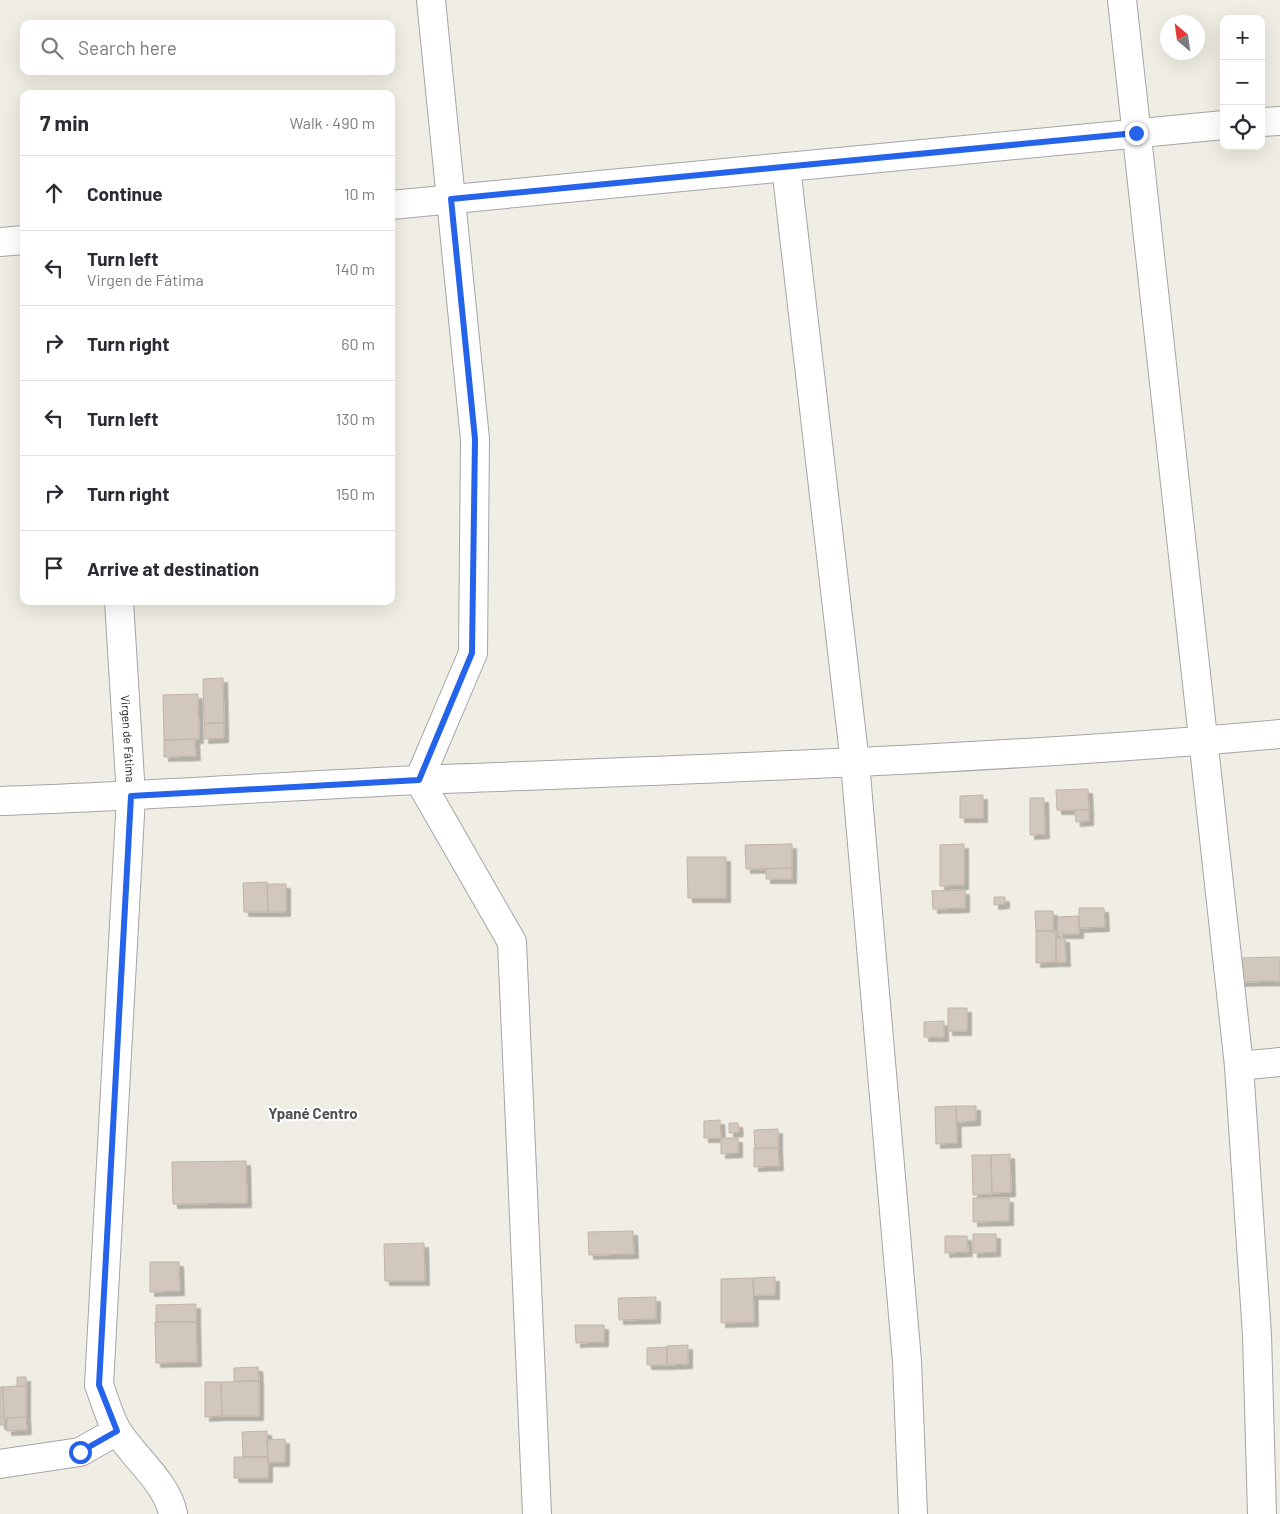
<!DOCTYPE html>
<html lang="en">
<head>
<meta charset="utf-8">
<style>
	:root { --surface:#fff; --page:#f2f2f3; --text:#2b2b33; --muted:#7c7c81; --line:#e1e1e2 }
	body { margin:0; font-family:Barlow,sans-serif; background:var(--page); color:var(--text) }
	.controls { position:absolute; right:15px; top:15px; display:grid; overflow:hidden; border-radius:10px; box-shadow:0 5px 20px #0002 }
	.controls button { width:45px; height:45px; display:grid; place-items:center; padding:0; border:0; border-bottom:1px solid var(--line); background:var(--surface); color:var(--text); font:25px sans-serif }
	.compass { position:absolute; left:1160px; top:15px; width:45px; height:45px; border-radius:50%; background:var(--surface); box-shadow:0 5px 20px #0002; rotate:331deg }
	.stop { position:absolute; width:15px; height:15px; margin:-11px; border:4px solid #2563eb; border-radius:50%; background:#fff }
	.stop.end { background:#2563eb; border-color:#fff; box-shadow:0 1px 5px #0008 }
	.list { margin:0; padding:0; list-style:none }
	h2 { display:flex; justify-content:space-between; align-items:center; height:65px; margin:0; padding:0 20px; font-size:21px }
	h2 small { font-size:16px; font-weight:400; color:var(--muted) }
	.list li { display:grid; grid-template-columns:32px 1fr auto; gap:15px; align-items:center; box-sizing:border-box; height:75px; padding:0 20px; border-top:1px solid var(--line) }
	.list b { display:block; font-size:19px; white-space:nowrap }
	.list p { margin:0; font-size:16px; white-space:nowrap; color:var(--muted) }
	.list em { font-size:16px; font-style:normal; color:var(--muted) }
	.icon { flex:none; width:28px; height:28px; fill:none; stroke:currentColor; stroke-width:2; stroke-linecap:round; stroke-linejoin:round }
	.map { position:relative; flex:none; width:1280px; height:1514px; overflow:hidden }
	.search { position:absolute; background:var(--surface); box-shadow:0 5px 20px #0002; left:20px; top:20px; width:375px; height:55px; display:flex; align-items:center; gap:12px; box-sizing:border-box; padding:0 18px; border-radius:10px; color:var(--muted); font-size:19px }
	.panel { position:absolute; background:var(--surface); box-shadow:0 5px 20px #0002; left:20px; top:90px; width:375px; height:515px; border-radius:10px }
	.map>svg:first-child { display:block }
	.building { fill:#d1c7bc; stroke:#c3b4a5; filter:url(#shadow) }
	.lines { fill:none; stroke-linecap:round; stroke-linejoin:round }
	.minor-casing { stroke:#a5a5a5; stroke-width:30 }
	.minor { stroke:#fff; stroke-width:28 }
	.route { stroke:#2563eb; stroke-width:6 }
	.labels { text-anchor:middle; stroke-width:4; stroke-linejoin:round; paint-order:stroke }
	.street-label { font-size:12px; fill:#1e1e1e; stroke:#fff }
	.quarter-label { font-size:15px; font-weight:bold; fill:#515151; stroke:#fff }
</style>
</head>
<body>
<div class="map">
<svg width="1280" height="1514" viewBox="0 0 1280 1514">
	<defs>
		<filter id="shadow"><feDropShadow dx="4.5" dy="4.5" stdDeviation="0" flood-color="#0004"/></filter>
	</defs>
	<rect width="100%" height="100%" fill="#f0ede4"/>
	<!-- building -->
	<path class="building" d="M223 678 224 723H204L203 679Z
		M198 694 199 739 164 740 163 695Z
		M224 723V738L204 739V724Z
		M195 739 196 756 164 757V740Z
		M1088 789 1089 810H1057L1056 790Z
		M983 795V818H960V796Z
		M1030 798H1044L1045 834 1030 835Z
		M1075 810H1089V821L1076 822Z
		M792 844V868L746 869 745 845Z
		M964 844V885L940 886V845Z
		M687 857H726V898H688Z
		M792 868V879H766V869Z
		M267 882 268 912H244L243 883Z
		M267 884H286V912H268Z
		M965 890V908L933 909 932 891Z
		M994 897H1005V904L994 905Z
		M1079 908H1104L1105 927 1079 928Z
		M1035 911H1053V931H1036Z
		M1079 916V934H1058V917Z
		M1036 931H1056V962L1036 963Z
		M1056 938H1065L1066 962H1056Z
		M1280 957V981L1240 982V958Z
		M948 1008H967V1031H948Z
		M944 1021V1037H924V1022Z
		M956 1106H976V1121L957 1122Z
		M956 1106 957 1143 936 1144 935 1107Z
		M720 1120 721 1138H704V1121Z
		M729 1123H738L739 1132 729 1133Z
		M778 1129V1148H755L754 1130Z
		M721 1138H738V1153L721 1154Z
		M754 1148H778L779 1166 754 1167Z
		M1010 1154 1011 1192 992 1193 991 1155Z
		M972 1155H991L992 1194 973 1195Z
		M246 1161 247 1203 173 1204 172 1162Z
		M973 1198H1009V1221L973 1222Z
		M633 1231 634 1254 589 1255 588 1232Z
		M973 1234H996V1252L973 1253Z
		M945 1236H967L968 1252 945 1253Z
		M424 1243 425 1281H385L384 1244Z
		M150 1262H179L180 1291 150 1292Z
		M775 1277V1295H754L753 1278Z
		M753 1278 754 1322 721 1323V1279Z
		M656 1297V1319L619 1320 618 1298Z
		M196 1304V1322H156V1305Z
		M155 1322H196L197 1362 156 1363Z
		M575 1325H604V1342L576 1343Z
		M688 1345V1364L667 1365V1346Z
		M667 1347V1365H647V1348Z
		M258 1367 259 1381H234V1368Z
		M17 1377H26V1386H17Z
		M259 1381V1416H222L221 1382Z
		M205 1382H221L222 1416 205 1417Z
		M17 1386H26V1417L4 1418 3 1387Z
		M0 1387H3L4 1425H0Z
		M26 1417 27 1430 7 1431V1418Z
		M267 1431 268 1457H243L242 1432Z
		M285 1439V1462H268L267 1440Z
		M234 1457H268V1478H234Z"/>
	<g class="lines">
		<!-- minor casing -->
		<g class="minor-casing">
			<g id="minor">
				<path d="M431 0 475 439 473 653 419 780 512 942 537 1514"/>
				<path d="M1122 0 1239 1066 1257 1335 1262 1514"/>
				<path d="M1261 122 1280 121"/>
				<path d="M786 167 855 763 907 1361 913 1514"/>
				<path d="M391 205 1224 125"/>
				<path d="M0 242 24 240"/>
				<path id="s1" d="M119 601 131 796 99 1385C105 1400 109 1418 118 1432 133 1456 168 1484 173 1514"/>
				<path d="M0 801C148 796 296 785 444 779 723 768 1002 759 1280 734"/>
				<path d="M1239 1066 1280 1062"/>
				<path d="M0 1464 80 1452 117 1431"/>
			</g>
		</g>
		<!-- minor -->
		<use href="#minor" class="minor"/>
	</g>
	<g class="lines">
		<!-- route -->
		<path class="route" d="M80 1452 117 1431 99 1385 131 796 419 780 472 653 475 439 451 199 1136 133"/>
	</g>
	<g class="labels">
		<!-- street labels -->
		<g class="street-label">
			<text dy="4" stroke="none"><textPath href="#s1" startOffset="138">Virgen de Fátima</textPath></text>
		</g>
		<!-- quarter labels -->
		<g class="quarter-label">
			<text x="313" y="1119">Ypané Centro</text>
		</g>
	</g>
</svg>
<div class="controls">
<button>+</button>
<button>−</button>
<button><svg class="icon" aria-label="locate" viewBox="0 0 24 24"><circle cx="12" cy="12" r="6"/><path d="M12 2v4M12 18v4M2 12h4M18 12h4"/></svg></button>
</div>
<svg class="compass" viewBox="-18 -18 36 36"><path d="M0-13l5 13h-10z" fill="#e53935"/><path d="M0 13l5-13h-10z" fill="#7c7c81"/></svg>
<div class="stop" style="left:80px;top:1452px"></div>
<div class="stop end" style="left:1136px;top:133px"></div>
<div class="search"><svg class="icon" aria-label="search" viewBox="0 0 24 24"><circle cx="10" cy="10" r="6"/><path d="M15 15l6 6"/></svg>Search here</div>
<section class="panel">
<h2>7 min<small>Walk · 490 m</small></h2>
<ul class="list">
<li><svg class="icon" aria-label="ahead" viewBox="0 0 24 24"><path d="M12 20V5M6 11l6-6 6 6"/></svg><div><b>Continue</b></div><em>10 m</em></li>
<li><svg class="icon" aria-label="left" viewBox="0 0 24 24"><path d="M17 20v-9H6M10 6l-5 5 5 5"/></svg><div><b>Turn left</b><p>Virgen de Fátima</p></div><em>140 m</em></li>
<li><svg class="icon" aria-label="right" viewBox="0 0 24 24"><path d="M7 20v-9h11M14 6l5 5-5 5"/></svg><div><b>Turn right</b></div><em>60 m</em></li>
<li><svg class="icon" aria-label="left" viewBox="0 0 24 24"><path d="M17 20v-9H6M10 6l-5 5 5 5"/></svg><div><b>Turn left</b></div><em>130 m</em></li>
<li><svg class="icon" aria-label="right" viewBox="0 0 24 24"><path d="M7 20v-9h11M14 6l5 5-5 5"/></svg><div><b>Turn right</b></div><em>150 m</em></li>
<li><svg class="icon" aria-label="arrive" viewBox="0 0 24 24"><path d="M6 21V4h12l-3 4 3 4H6"/></svg><div><b>Arrive at destination</b></div></li>
</ul>
</section>
</div>
</body>
</html>
